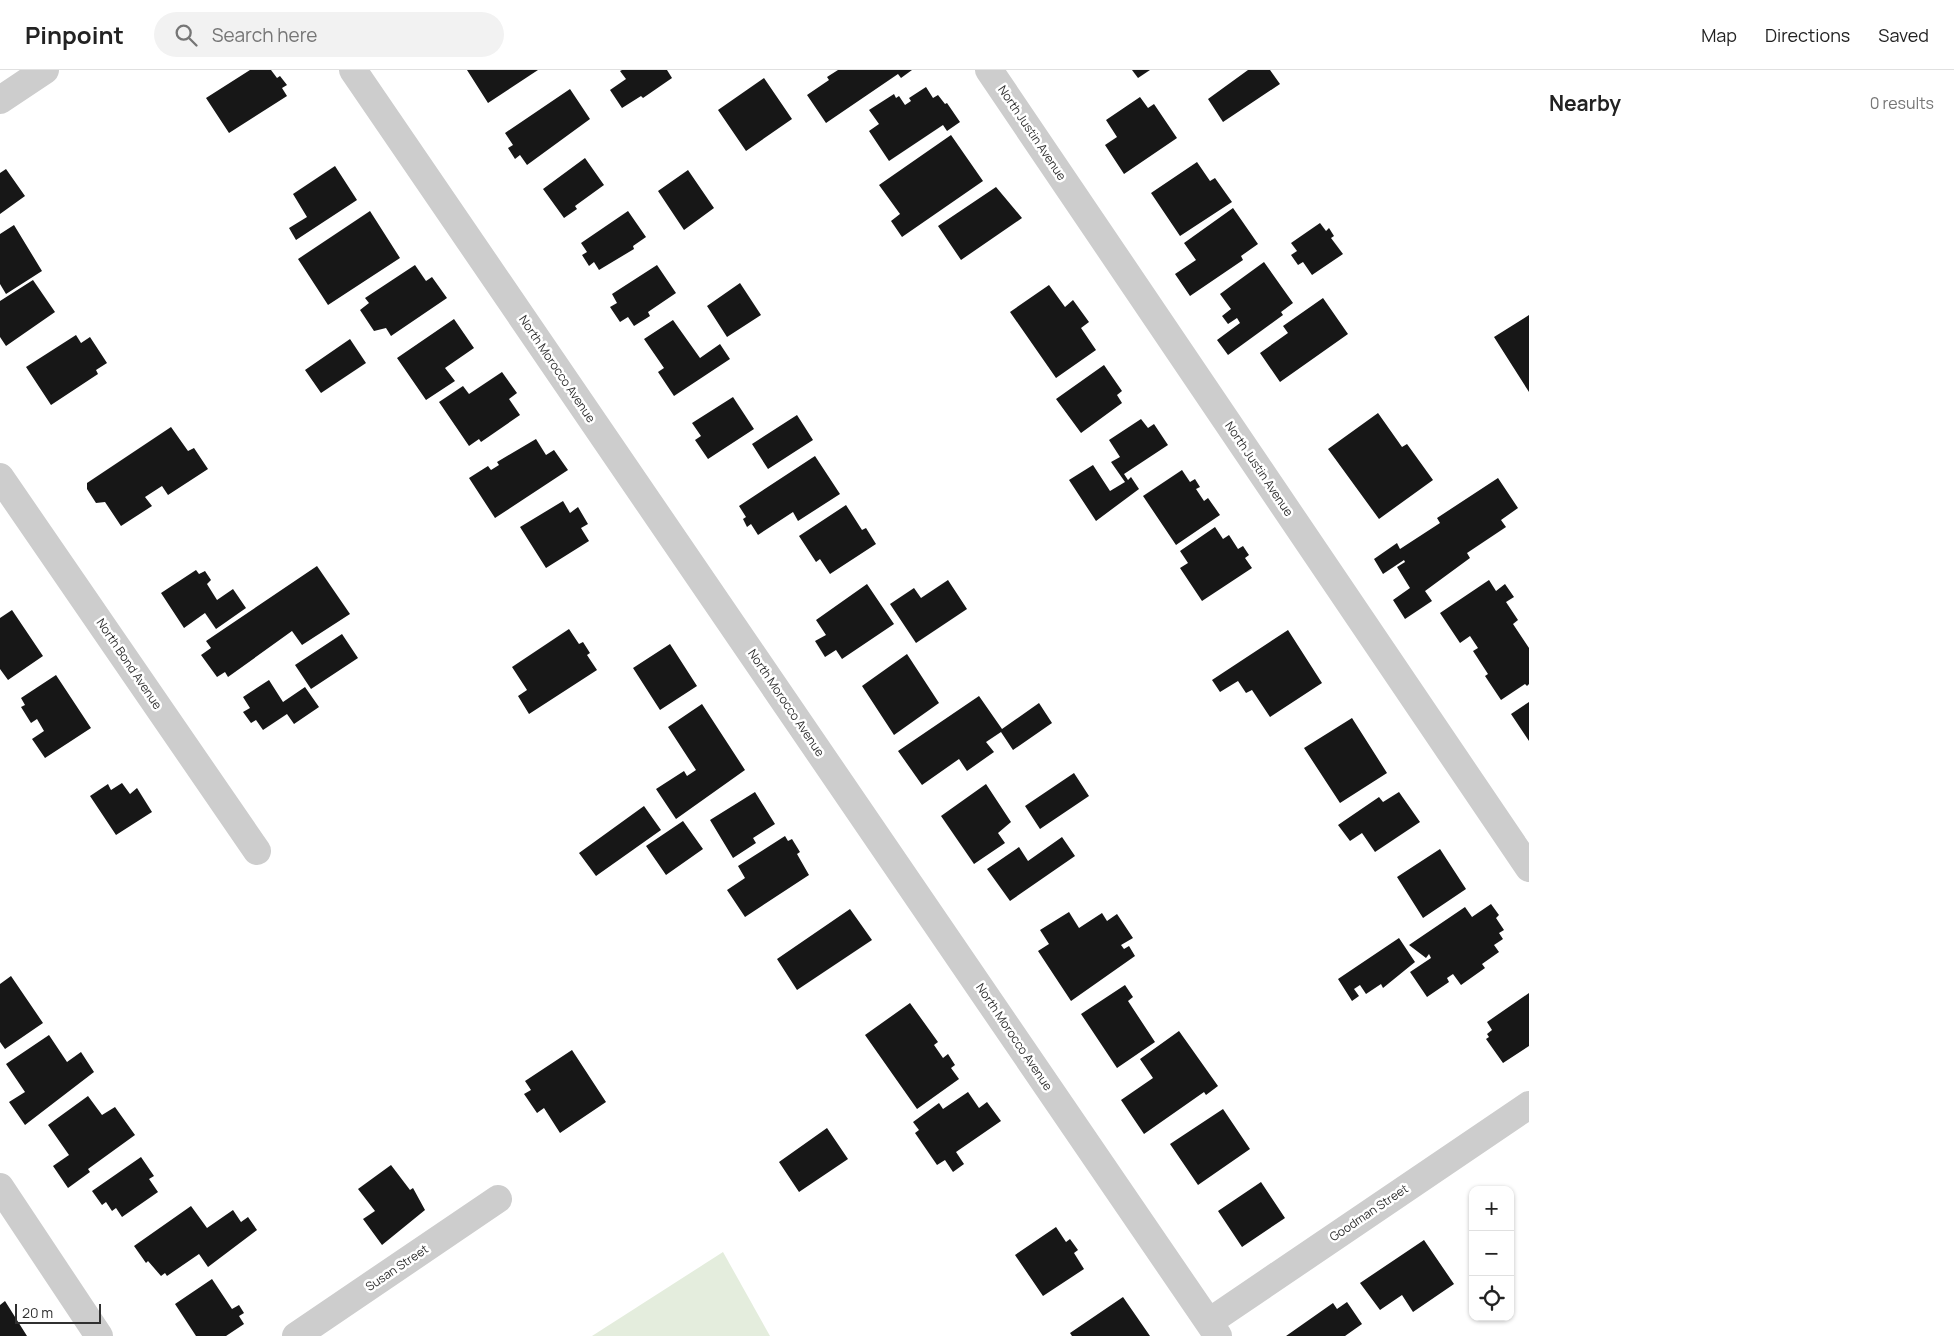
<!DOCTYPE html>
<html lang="en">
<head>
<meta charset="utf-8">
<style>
	:root { --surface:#fff; --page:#f2f2f2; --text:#222; --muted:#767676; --line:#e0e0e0 }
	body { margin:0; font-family:Manrope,sans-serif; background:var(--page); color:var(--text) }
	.controls { position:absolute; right:15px; bottom:15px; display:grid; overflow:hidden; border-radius:10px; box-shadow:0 1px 4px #0004 }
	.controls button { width:45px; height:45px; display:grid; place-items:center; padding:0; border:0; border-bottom:1px solid var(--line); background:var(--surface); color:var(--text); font:25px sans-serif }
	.scale { position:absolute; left:15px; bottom:12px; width:86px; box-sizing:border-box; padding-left:5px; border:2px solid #303030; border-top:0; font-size:14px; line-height:18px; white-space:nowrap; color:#303030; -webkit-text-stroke:4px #fff; paint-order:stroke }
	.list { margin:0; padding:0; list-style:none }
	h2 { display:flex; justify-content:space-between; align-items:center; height:65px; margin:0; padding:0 20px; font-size:21px }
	h2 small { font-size:16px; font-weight:400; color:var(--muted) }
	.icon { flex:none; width:28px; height:28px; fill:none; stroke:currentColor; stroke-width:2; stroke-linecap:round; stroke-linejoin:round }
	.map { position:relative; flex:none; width:1529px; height:1266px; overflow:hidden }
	header { display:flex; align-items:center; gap:30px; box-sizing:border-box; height:70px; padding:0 25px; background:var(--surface); border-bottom:1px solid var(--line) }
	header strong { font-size:24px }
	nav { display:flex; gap:28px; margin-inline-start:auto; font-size:18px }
	.search { width:350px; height:45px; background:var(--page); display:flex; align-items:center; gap:12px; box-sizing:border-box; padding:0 18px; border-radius:28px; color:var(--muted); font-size:19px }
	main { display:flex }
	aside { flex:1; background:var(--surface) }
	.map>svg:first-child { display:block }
	.green { fill:#e4eddd }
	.building { fill:#171717 }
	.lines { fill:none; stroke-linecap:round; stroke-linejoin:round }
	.minor { stroke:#cdcdcd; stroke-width:28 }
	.labels { text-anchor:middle; stroke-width:5; stroke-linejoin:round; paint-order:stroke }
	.street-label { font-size:12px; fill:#303030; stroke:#fff }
</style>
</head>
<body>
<header>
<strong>Pinpoint</strong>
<div class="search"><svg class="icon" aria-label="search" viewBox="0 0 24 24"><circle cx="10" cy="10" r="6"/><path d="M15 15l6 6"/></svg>Search here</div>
<nav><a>Map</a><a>Directions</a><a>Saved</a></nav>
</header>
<main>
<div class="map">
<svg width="1529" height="1266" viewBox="0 0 1529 1266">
	<rect width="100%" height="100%" fill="#fff"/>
	<!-- green -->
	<path class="green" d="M723 1182 770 1266H592Z"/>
	<!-- building -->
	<path class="building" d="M250 0H271L277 8 280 6 287 15 282 18 287 26 229 63 206 28Z
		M467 0H538L488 33Z
		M622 0H667L672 8 643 28 641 26 622 38 610 20 626 9 620 1Z
		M838 0H912L901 8 898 4 826 53 807 25 829 10 827 7Z
		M1132 0H1150L1138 8Z
		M1248 0H1270L1280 14 1223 52 1208 29Z
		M764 8 792 49 746 81 718 40Z
		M926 17 933 28 938 25 945 34 947 33 960 52 947 61 943 55 889 91 869 61 879 54 869 40 894 24 896 28 899 26 905 35 911 31 909 28Z
		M570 19 590 49 527 95 520 85 515 89 508 78 513 75 505 63Z
		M1140 27 1148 38 1154 34 1177 68 1124 104 1105 75 1117 67 1106 50Z
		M951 65 983 111 902 167 891 151 900 144 879 115Z
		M585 88 604 115 575 136 577 139 564 148 543 119Z
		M1197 92 1210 111 1215 108 1232 132 1180 166 1151 123Z
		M335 96 357 130 296 170 289 158 307 147 293 124Z
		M6 99 25 126 0 144V103Z
		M688 100 714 138 684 160 658 121Z
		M996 117 1022 148 961 190 938 156Z
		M1233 138 1258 174 1241 186 1243 190 1190 226 1175 204 1196 190 1184 173Z
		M370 141 400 188 328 235 298 189Z
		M628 141 646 167 633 176 634 179 599 200 594 192 589 196 582 185 587 182 581 173Z
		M1320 153 1326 161 1329 158 1334 166 1331 168 1343 184 1312 205 1303 192 1298 195 1291 185 1297 181 1291 173Z
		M14 155 42 201 6 224 0 214V164Z
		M1264 192 1293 233 1281 242 1283 245 1228 285 1217 270 1240 253 1237 248 1228 254 1222 246 1231 239 1220 224Z
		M415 195 426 211 432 207 447 228 391 266 386 258 374 261 360 240 369 233 365 228Z
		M657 195 676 223 648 242 650 246 634 256 628 247 620 252 610 237 617 233 612 224Z
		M33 210 55 242 6 276 0 267V231Z
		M740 213 761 245 727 267 707 236Z
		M1049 215 1065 237 1073 230 1089 252 1081 258 1096 280 1056 308 1010 242Z
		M1323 228 1348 264 1280 312 1260 283 1288 263 1283 256Z
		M1529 245V322L1494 267Z
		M454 249 474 278 445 298 455 311 426 330 397 288Z
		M673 250 700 288 720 274 730 289 674 326 658 302 664 298 644 269Z
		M76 265 81 273 90 267 107 293 96 300 98 304 51 335 26 297Z
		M350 269 366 293 321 323 305 300Z
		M1104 295 1122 321 1117 325 1122 333 1081 363 1056 329Z
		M502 302 517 323 509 329 520 345 481 372 479 369 469 376 439 332 463 316 469 324Z
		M733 327 754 359 708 389 695 370 701 366 692 353Z
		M1378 343 1402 377 1407 374 1433 410 1379 449 1328 379Z
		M797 345 813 370 768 399 752 374Z
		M1141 349 1148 358 1154 354 1168 375 1124 404 1128 410 1131 407 1139 419 1096 451 1069 410 1093 395 1110 421 1125 412 1111 392 1120 387 1109 370Z
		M171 357 188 381 194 378 208 399 168 425 162 416 145 427 152 436 121 456 105 432 96 433 87 419V413Z
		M536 369 546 385 554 380 568 400 495 448 469 408 488 396 491 400 499 395 497 392Z
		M815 386 840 424 798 451 793 442 758 465 751 454 747 457 743 449 746 447 739 436Z
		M1182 400 1190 412 1195 409 1200 417 1196 419 1204 431 1208 428 1220 445 1176 475 1143 426Z
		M1498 408 1518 438 1501 450 1506 457 1467 483 1470 488 1425 521 1432 531 1405 549 1393 530 1410 518 1397 497 1405 492 1404 490 1383 504 1374 489 1397 473 1400 479 1440 453 1437 448Z
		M563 431 570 443 578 437 588 454 581 458 589 471 546 498 520 457Z
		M846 435 862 460 866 458 876 474 830 504 820 489 816 492 799 466Z
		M1215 457 1223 469 1229 465 1238 479 1243 476 1249 485 1245 488 1252 498 1202 531 1180 498 1188 493 1180 481Z
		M317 496 350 544 302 575 292 561 228 607 225 602 217 607 201 585 211 578 206 571Z
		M196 500 199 504 205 501 211 510 207 514 217 530 233 519 246 538 216 559 205 543 184 558 161 523Z
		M948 510 967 539 916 573 890 534 914 518 921 528Z
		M1489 510 1496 521 1505 514 1514 527 1506 532 1518 550 1513 554 1529 578V614L1527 616 1525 614 1501 630 1485 606 1488 604 1473 581 1478 578 1470 566 1460 573 1440 543Z
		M867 514 894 554 842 589 836 580 825 587 815 571 826 565 816 550Z
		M12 540 43 586 8 610 0 599V548Z
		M569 559 579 574 583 572 590 583 587 585 597 600 529 644 518 626 527 620 512 597Z
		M1288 560 1322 613 1270 647 1252 620 1246 623 1238 611 1220 622 1212 610Z
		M342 564 358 588 311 619 295 595Z
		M670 574 697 616 660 640 633 598Z
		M907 584 939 633 894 665 862 616Z
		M56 605 91 658 45 688 32 669 44 661 37 649 31 653 21 637 25 635 21 628Z
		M269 610 283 632 305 617 319 637 294 654 287 644 263 660 256 650 251 653 243 642 250 638 243 627Z
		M979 626 1002 659 1039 633 1052 653 1013 680 1001 662 986 672 994 682 967 701 959 689 922 715 898 681Z
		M1529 632V671L1511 644Z
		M702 634 745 700 676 749 656 719 684 701 687 706 696 700 668 657Z
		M1352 648 1387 703 1340 733 1304 678Z
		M1074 703 1089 726 1040 759 1025 736Z
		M122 713 130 724 137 718 152 742 116 765 90 726 108 714 111 720Z
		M986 714 1011 752 998 763 1005 773 974 794 941 746Z
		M755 722 775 754 753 768 756 773 733 788 710 750Z
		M1399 722 1420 752 1375 782 1362 763 1350 771 1338 755 1379 727 1383 732Z
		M644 736 661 760 596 806 579 783Z
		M683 751 703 779 666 805 646 776Z
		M785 766 788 771 792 769 800 782 797 784 809 805 745 847 727 820 745 808 738 796Z
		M1062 767 1075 786 1010 831 987 799 1019 777 1028 791Z
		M1440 779 1466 819 1423 848 1397 807Z
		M1491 834 1499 845 1496 848 1504 860 1499 863 1503 869 1494 875 1499 882 1482 894 1485 898 1461 915 1453 904 1447 908 1449 912 1427 927 1410 902 1431 888 1429 884 1426 888 1409 875 1465 837 1472 847Z
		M850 839 872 870 797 920 777 889Z
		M1069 842 1079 858 1102 843 1107 851 1117 844 1133 868 1121 875 1124 879 1129 876 1135 886 1071 931 1038 881 1049 874 1040 860Z
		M1399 868 1415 892 1383 918 1381 914 1366 924 1360 915 1354 919 1359 926 1352 931 1338 909Z
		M11 906 43 953 5 979 0 972V914Z
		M1125 915 1133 927 1128 931 1155 972 1117 998 1081 944Z
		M1529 923V976L1503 993 1486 969 1489 967 1487 964 1492 960 1487 952Z
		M910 933 938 972 934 975 943 988 948 984 955 995 951 998 959 1009 917 1039 865 965Z
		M1179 961 1218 1016 1206 1025 1204 1022 1144 1064 1121 1030 1153 1008 1140 989Z
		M49 965 67 992 81 982 94 1002 25 1055 9 1032 25 1022 6 994Z
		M572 980 606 1032 560 1063 544 1038 537 1043 524 1024 531 1020 525 1011Z
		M968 1022 979 1038 987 1032 1001 1051 956 1082 964 1094 953 1102 945 1090 937 1095 915 1063 919 1060 913 1052 939 1033 943 1039Z
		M88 1026 102 1045 115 1037 135 1065 88 1099 90 1102 68 1118 53 1096 69 1085 48 1055Z
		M1223 1039 1250 1079 1198 1115 1170 1074Z
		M827 1058 848 1089 799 1122 779 1092Z
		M141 1087 154 1106 149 1109 158 1122 122 1147 116 1138 112 1141 106 1132 102 1135 92 1121Z
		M391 1095 410 1120 413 1118 425 1140 382 1175 363 1149 375 1141 358 1119Z
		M1261 1112 1285 1148 1242 1177 1218 1141Z
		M191 1136 207 1158 233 1140 241 1152 248 1147 257 1160 208 1197 199 1184 167 1206 165 1203 161 1206 148 1191 146 1193 134 1176Z
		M1056 1157 1066 1172 1070 1169 1078 1180 1074 1183 1084 1199 1043 1226 1015 1185Z
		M1424 1170 1454 1214 1413 1242 1402 1225 1380 1240 1360 1213Z
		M212 1209 232 1239 239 1235 244 1243 239 1246 244 1254 226 1266H196L175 1234Z
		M1123 1227 1150 1266H1072L1070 1263Z
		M5 1231 27 1266H0V1235Z
		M1347 1232 1362 1254 1345 1266H1286L1333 1233 1337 1239Z"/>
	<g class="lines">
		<!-- minor -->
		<path class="minor" d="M353 0 1218 1266
			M989 0 1529 798
			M0 30 45 0
			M0 407 257 781
			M0 1117 99 1266
			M1209 1252 1529 1035
			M296 1266 498 1129"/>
	</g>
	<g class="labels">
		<!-- street labels -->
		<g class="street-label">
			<text transform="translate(1032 63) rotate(56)" y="4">North Justin Avenue</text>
			<text transform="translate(557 299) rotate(56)" y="4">North Morocco Avenue</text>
			<text transform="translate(1259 399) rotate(56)" y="4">North Justin Avenue</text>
			<text transform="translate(129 594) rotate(56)" y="4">North Bond Avenue</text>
			<text transform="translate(786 633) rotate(56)" y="4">North Morocco Avenue</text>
			<text transform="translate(1014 967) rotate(56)" y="4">North Morocco Avenue</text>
			<text transform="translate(1369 1143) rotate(-34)" y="4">Goodman Street</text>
			<text transform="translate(397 1198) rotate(-34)" y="4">Susan Street</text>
		</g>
	</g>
</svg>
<div class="controls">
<button>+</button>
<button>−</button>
<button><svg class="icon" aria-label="locate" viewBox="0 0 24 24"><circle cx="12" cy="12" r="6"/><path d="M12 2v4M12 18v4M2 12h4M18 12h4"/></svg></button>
</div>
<div class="scale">20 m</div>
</div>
<aside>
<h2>Nearby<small>0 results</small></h2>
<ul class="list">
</ul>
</aside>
</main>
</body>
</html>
